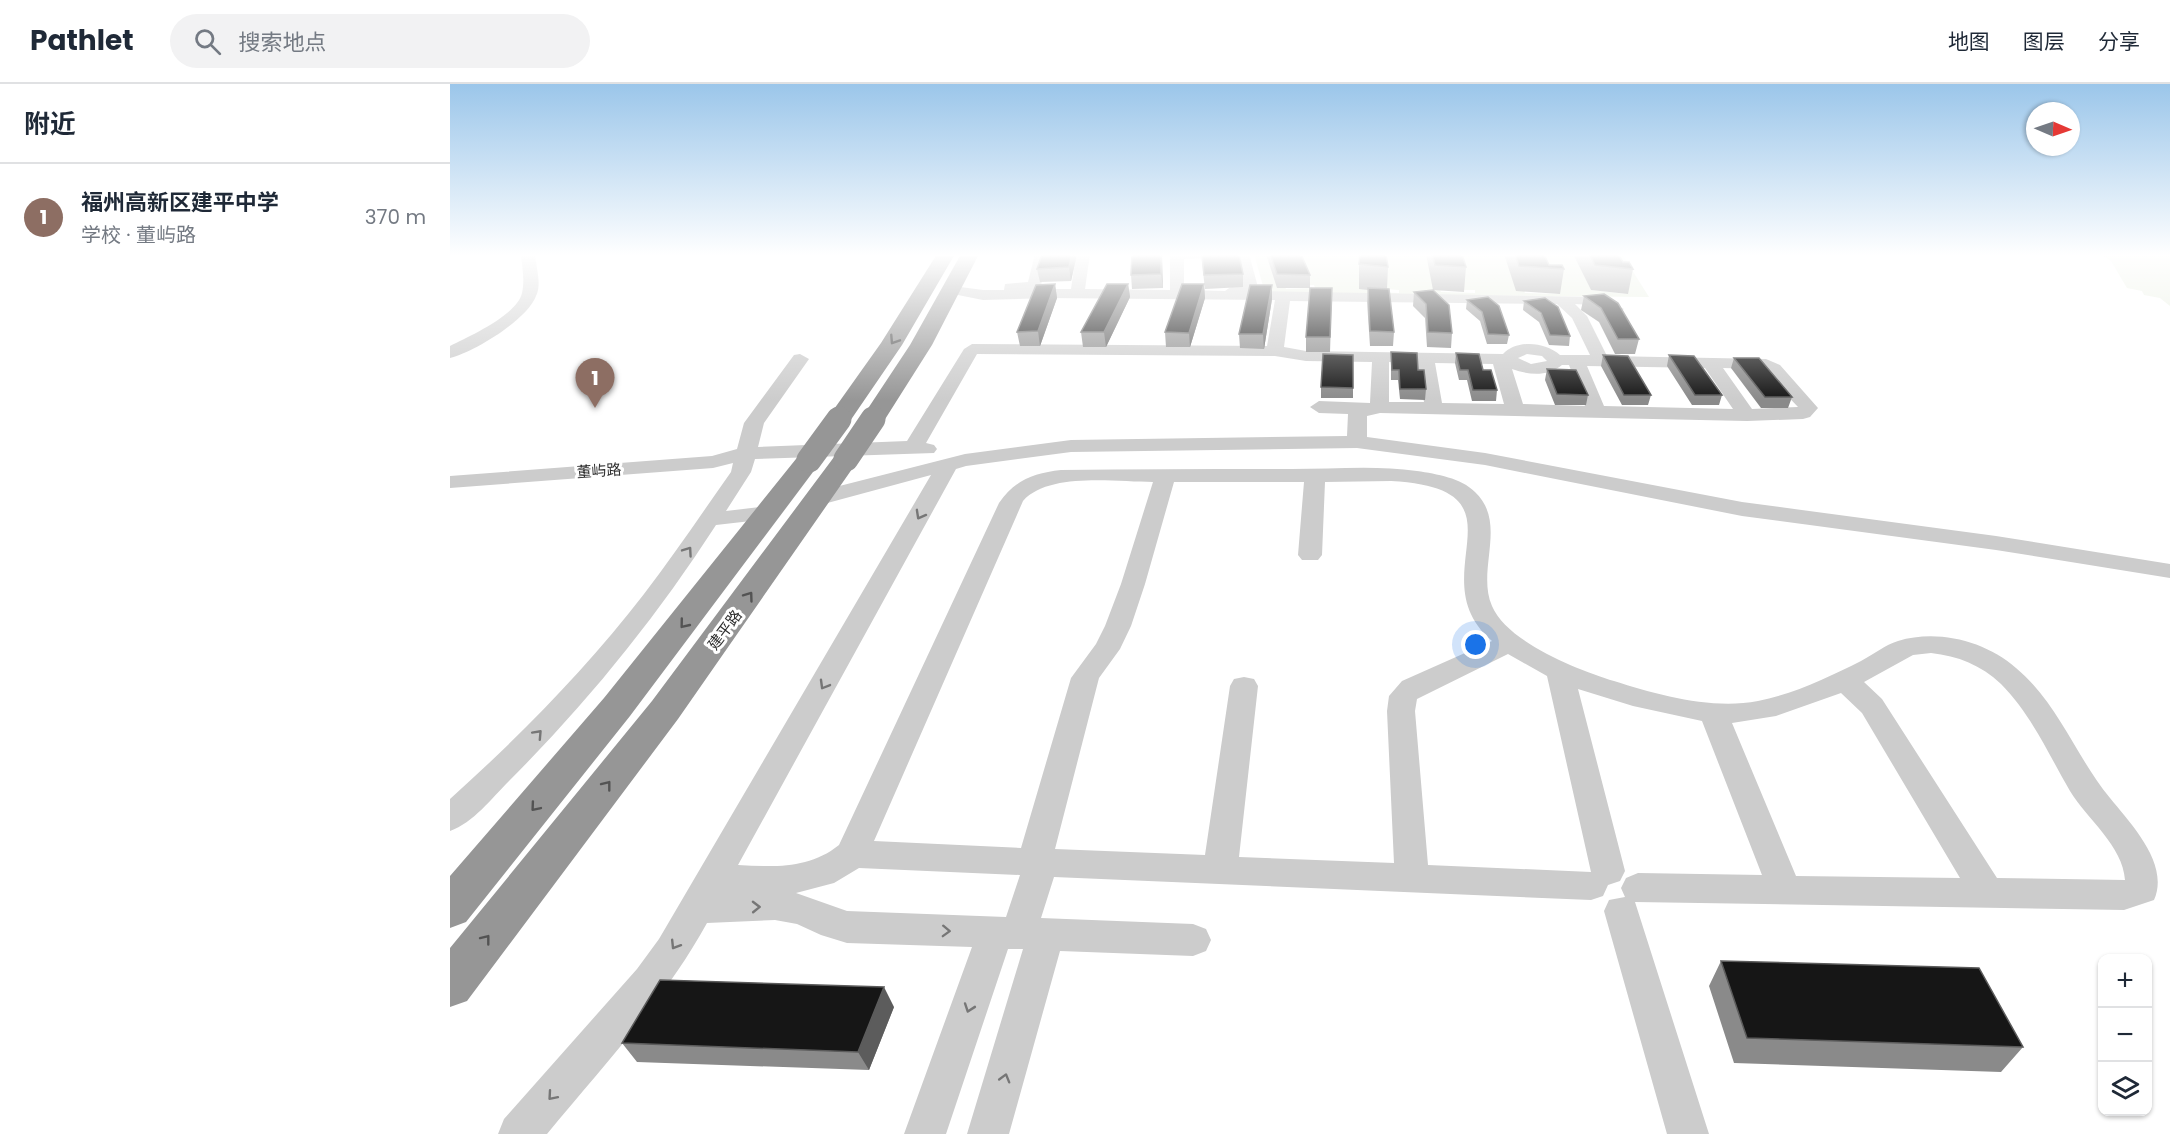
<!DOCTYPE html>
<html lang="zh">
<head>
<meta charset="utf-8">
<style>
	:root { --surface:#fff; --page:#f2f2f3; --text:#1f2937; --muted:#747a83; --line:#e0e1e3; --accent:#e82e42 }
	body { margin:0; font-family:Poppins,"Noto Sans SC",sans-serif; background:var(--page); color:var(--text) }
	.controls { position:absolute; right:18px; bottom:18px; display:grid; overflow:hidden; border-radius:12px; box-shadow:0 2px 4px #0004 }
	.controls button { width:54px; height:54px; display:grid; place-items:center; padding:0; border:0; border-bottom:2px solid var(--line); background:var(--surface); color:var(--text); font:30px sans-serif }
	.compass { position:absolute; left:1576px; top:18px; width:54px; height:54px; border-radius:50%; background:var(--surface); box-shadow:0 2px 4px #0004; rotate:92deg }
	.you { position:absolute; left:1026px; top:561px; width:21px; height:21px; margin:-15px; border:4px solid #fff; border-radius:50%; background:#1a73e8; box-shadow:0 0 0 9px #1a73e833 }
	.badge { display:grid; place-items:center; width:39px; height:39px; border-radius:50%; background:var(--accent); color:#fff; font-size:20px; font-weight:700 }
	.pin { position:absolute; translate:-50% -50px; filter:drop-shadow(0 2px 3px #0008) }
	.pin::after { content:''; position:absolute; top:32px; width:21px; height:18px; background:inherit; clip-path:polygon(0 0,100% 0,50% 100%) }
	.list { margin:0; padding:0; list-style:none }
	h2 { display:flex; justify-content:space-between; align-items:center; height:78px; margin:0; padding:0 24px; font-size:26px }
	h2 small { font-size:20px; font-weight:400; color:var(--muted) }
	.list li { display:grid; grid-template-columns:39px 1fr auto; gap:18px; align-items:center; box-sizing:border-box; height:108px; padding:0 24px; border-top:2px solid var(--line) }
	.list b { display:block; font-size:22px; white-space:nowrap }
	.list p { margin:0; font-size:20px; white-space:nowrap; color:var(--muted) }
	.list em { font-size:20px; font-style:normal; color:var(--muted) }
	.icon { flex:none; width:33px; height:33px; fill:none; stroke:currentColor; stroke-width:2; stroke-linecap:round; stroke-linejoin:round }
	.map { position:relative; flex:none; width:1720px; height:1050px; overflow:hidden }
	header { display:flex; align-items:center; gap:36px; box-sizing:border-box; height:84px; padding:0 30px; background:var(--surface); border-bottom:2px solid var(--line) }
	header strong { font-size:28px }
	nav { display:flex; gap:33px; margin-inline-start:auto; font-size:21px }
	.search { width:420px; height:54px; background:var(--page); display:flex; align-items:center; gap:15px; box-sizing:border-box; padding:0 21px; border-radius:33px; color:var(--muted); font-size:22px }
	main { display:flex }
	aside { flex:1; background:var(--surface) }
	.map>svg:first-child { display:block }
	.green { fill:#e5ecdc }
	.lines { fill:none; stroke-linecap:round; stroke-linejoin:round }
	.minor { fill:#ccc; fill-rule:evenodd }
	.highway { fill:#969696; fill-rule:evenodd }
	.highway-bridge { stroke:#969696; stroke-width:25 }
	.wall { fill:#8a8a8a }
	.shaded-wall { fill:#5c5c5c }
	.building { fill:#161616; stroke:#5c5c5c; stroke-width:1.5 }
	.oneway { stroke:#535353 }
	.oneway2 { stroke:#767676 }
	.labels { text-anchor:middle; stroke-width:6; stroke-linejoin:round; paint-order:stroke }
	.street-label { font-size:15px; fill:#2f2f2f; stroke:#fff }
</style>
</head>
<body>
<header>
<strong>Pathlet</strong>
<div class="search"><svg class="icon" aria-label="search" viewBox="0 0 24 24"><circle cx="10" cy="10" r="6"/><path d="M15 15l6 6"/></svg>搜索地点</div>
<nav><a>地图</a><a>图层</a><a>分享</a></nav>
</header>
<main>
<aside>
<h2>附近<small></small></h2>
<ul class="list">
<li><span class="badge" style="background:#8d6e63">1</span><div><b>福州高新区建平中学</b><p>学校 · 董屿路</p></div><em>370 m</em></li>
</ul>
</aside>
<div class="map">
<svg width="1720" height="1050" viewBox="0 0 1720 1050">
	<rect width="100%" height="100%" fill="#fff"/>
	<!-- green -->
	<path class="green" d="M804 170H816L836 205 865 204 864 201H858L846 170H909L918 208 949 209V206L937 205 933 170H976L991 208 1025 209V206H1013L1002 170H1054L1075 209 1109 210 1081 170H1123L1141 206 1177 210 1150 170H1172L1199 213 815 209Z
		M1650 170H1720V222L1710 214 1694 211 1692 207 1677 204 1661 177Z"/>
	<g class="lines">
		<!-- minor -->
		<path class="minor" d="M71 170H85C86 183 92 200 86 212 77 236 24 268 0 274V262C20 252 67 231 72 209 75 196 72 182 71 170Z
			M585 170H599L590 205H621L626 170H640L635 205 720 206V170H759L752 174 734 175V206L775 207 782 202H793L785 170H799L809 207 1149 213 1174 225 1166 230 1142 221 1125 220 1137 232 1157 272 1316 275 1330 281 1368 324 1360 333 1353 335 1297 337 930 329 917 332V353L1035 369 1292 418 1546 452 1720 480V494L1546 466 1292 432 1035 381 907 364 621 368 516 382 506 385 288 781C325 783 359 785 389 761L549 419C565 396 584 389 611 386 688 385 765 385 842 385 883 385 926 381 967 387 987 390 1011 394 1025 408 1058 439 1026 486 1042 522 1057 558 1128 586 1164 597 1208 611 1262 626 1308 617 1344 610 1379 593 1411 577 1424 570 1435 561 1448 557 1488 545 1535 557 1566 584 1608 619 1626 673 1660 714 1681 740 1720 780 1704 816L1674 826 1185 818 1259 1050H1217L1154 827 1159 816 1175 813 1171 804 1176 794 1188 789 1312 791 1252 637 1183 622 1128 605 1175 787 1170 797 1158 801 1153 812 1141 816 604 793 591 834 743 840 756 845 761 856 756 867 743 872 610 867 559 1050H517L573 865H558L496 1050H454L522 863 397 859 371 851 347 840 325 836 257 839C214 917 153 982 97 1050H48L54 1035 187 885 209 855 481 391 370 421 362 419 359 414 362 409 515 370 621 356 897 352 898 330 869 329 860 323 869 317 920 319 922 278 856 277 825 272 527 270 476 359 484 361 487 365 484 369 305 375 301 388 276 427 319 422 327 424 330 429 327 434 266 441C206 534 137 619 59 697 42 714 23 739 0 747V715C70 652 136 585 194 510 224 471 252 429 281 388L283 379 263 384 0 404V392L262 372 287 365 294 339 344 271 350 270 359 275 314 339 308 363 457 357 514 265 522 260 817 262 825 216 598 214 533 216 498 209 496 206 503 202 533 206H554L555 200 578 198ZM840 217 1107 220 1122 234 1140 271H1110C1096 258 1067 255 1053 270L856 267 834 263ZM1077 270 1092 272 1097 277 1081 280 1068 274ZM939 278 967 279 974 318H939ZM985 279 1043 280 1054 320 992 319ZM1112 281H1119L1135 322 1073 320 1062 285C1079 291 1097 293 1112 281ZM1137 282 1255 284 1283 325 1154 322ZM1273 284 1312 285 1348 323 1302 325ZM941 397C1086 405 966 492 1042 557L952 597 939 612 937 627 944 779 789 773 808 602 804 595 794 593 784 595 780 602 755 771 605 765 649 594 670 565 681 542 695 500 724 398H854L848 471 852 476H868L872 471 875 398ZM703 398 671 500 655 542 646 560 621 594 571 764 424 757 573 417C599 388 665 398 703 398ZM1481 569C1508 572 1531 581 1551 600 1581 630 1599 671 1620 707 1637 735 1673 762 1675 796L1547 794 1432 615 1414 598 1463 571ZM1058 570 1097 592 1141 788 978 781 965 627 967 615ZM1391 609 1412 629 1510 794 1346 792 1282 639 1326 632ZM409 784 570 791 556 833 397 827 346 809 384 799Z"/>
		<!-- highway -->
		<path class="highway" d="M487 170H505L452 261 398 340 389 342 380 340 377 335 431 259Z
			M511 170H529L482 261 432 340 423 342 414 340 411 335 460 261Z
			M396 367 405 369 409 375 228 635 17 917 0 923V864L202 617 387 369Z
			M359 368 368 370 372 376 180 632 16 838 0 844V792L154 614 350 370Z"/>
		<!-- highway-bridge -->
		<path class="highway-bridge" d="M396 375 423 335
			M359 376 389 335"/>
	</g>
	<!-- wall -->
	<path class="wall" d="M627 170 621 197 590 198 587 185Z
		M682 170H712L713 204 682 205 681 191Z
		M751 170 793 190V203L755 205Z
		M816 170H851L860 191V204H827Z
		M909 170H936L938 183 937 205 944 248 943 262H920L917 218 918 206 909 205Z
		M976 170H1012L1016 183 1014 208 983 206Z
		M1054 170H1094L1099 181 1114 185 1110 210 1066 207Z
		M1123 170H1168L1173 178 1183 185 1178 210 1141 206Z
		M605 200 607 214 590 262H570L567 248Z
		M678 200 680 213 656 263H633L631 248Z
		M754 200 755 214 740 263H716L715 248Z
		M882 204 880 268H856V253Z
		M983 206 1002 249 1001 264 977 263 975 234 963 222 964 208Z
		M1154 210 1189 255 1185 270H1165L1149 238 1131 226 1134 212Z
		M822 215 814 265 790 264 789 250Z
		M1017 216 1059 251 1057 260H1037L1030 237 1016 225Z
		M1074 217 1120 252 1119 262 1099 261 1089 238 1073 226Z
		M941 268 968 286 976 305 975 316 950 315 948 296H941Z
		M1006 269 1033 286 1047 306 1046 317H1022L1017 296H1009L1005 279Z
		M903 271V314H871V303Z
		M1153 271 1201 311 1198 321H1172L1151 282Z
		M1219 271 1272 311 1269 321H1242L1217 282Z
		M1284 274 1342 313 1338 324H1311L1281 284Z
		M1097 285 1138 311 1136 321H1105L1095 296Z
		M1271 877 1573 963 1551 988 1284 979 1259 902Z
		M444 923 419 986 187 978 172 959Z"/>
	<!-- shaded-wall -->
	<path class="shaded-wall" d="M622 170H627L621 197 619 183Z
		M711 170H712L713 204 711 190Z
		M605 200 607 214 590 262 588 247Z
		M678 200 680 213 656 263 654 248Z
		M754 200 755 214 740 263 739 249Z
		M822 201V215L814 265 813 250Z
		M434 903 444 923 419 986 408 968Z"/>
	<!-- building -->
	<path class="building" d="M592 170H622L619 183 587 185Z
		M682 170H711V190L681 191Z
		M752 170H789L793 190 754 191Z
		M820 170H851L860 191 827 190Z
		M910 170H936L938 183 909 180Z
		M982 170H1012L1016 183 985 181Z
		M1065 170H1094L1099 181H1112L1114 185 1069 182Z
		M1139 170H1168L1173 178H1179L1183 185 1145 181Z
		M605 200 588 247 567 248 586 201Z
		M657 200H678L654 248H631Z
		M732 200H754L739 249 715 248Z
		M800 201H822L813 250H789Z
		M860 204H882L880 253H856Z
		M918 204 939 205 944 248 920 247Z
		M983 206 999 221 1002 249 978 248 976 220 964 208Z
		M1154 210 1168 219 1189 255H1168L1151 224 1134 212Z
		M1038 213 1049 222 1059 251 1038 250 1032 228 1017 216Z
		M1095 214 1108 223 1120 252 1100 251 1091 229 1074 217Z
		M941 268 967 269 968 286H974L976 305H950L949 286H942Z
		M1006 269 1029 270 1033 286H1041L1047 306H1023L1018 286H1010Z
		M873 270 903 271V304L871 303Z
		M1153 271 1178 272 1201 311H1174Z
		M1219 271 1244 272 1272 311H1245Z
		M1284 274H1309L1342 313H1315Z
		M1097 285 1126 286 1138 311 1107 310Z
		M1271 877 1529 884 1573 963 1297 954Z
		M210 896 434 903 408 968 172 959Z"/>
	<!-- one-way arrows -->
	<defs><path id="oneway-chevron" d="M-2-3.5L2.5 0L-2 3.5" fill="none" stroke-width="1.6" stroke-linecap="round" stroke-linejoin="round" transform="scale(1.5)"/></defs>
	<g class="oneway">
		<use href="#oneway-chevron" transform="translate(444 256) rotate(123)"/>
		<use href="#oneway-chevron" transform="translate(299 512) rotate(-54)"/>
		<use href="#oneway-chevron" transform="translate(234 540) rotate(129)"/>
		<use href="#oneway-chevron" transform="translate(157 701) rotate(-52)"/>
		<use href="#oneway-chevron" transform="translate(85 723) rotate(130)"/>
		<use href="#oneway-chevron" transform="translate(36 855) rotate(-52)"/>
	</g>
	<g class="oneway2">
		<use href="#oneway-chevron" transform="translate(470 431) rotate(119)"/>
		<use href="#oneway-chevron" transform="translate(238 467) rotate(-55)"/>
		<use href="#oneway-chevron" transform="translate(374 601) rotate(120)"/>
		<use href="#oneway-chevron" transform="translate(88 650) rotate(-47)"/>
		<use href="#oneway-chevron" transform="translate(306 823) rotate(-1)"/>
		<use href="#oneway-chevron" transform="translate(496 847) rotate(2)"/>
		<use href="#oneway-chevron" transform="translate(225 861) rotate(122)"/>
		<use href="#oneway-chevron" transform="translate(519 924) rotate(109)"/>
		<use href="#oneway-chevron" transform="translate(555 994) rotate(-74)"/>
		<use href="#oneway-chevron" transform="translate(102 1012) rotate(131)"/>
	</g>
	<!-- sky -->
	<linearGradient id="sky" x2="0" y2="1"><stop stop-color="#9bc6ea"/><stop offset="0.54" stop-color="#fff"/><stop offset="1" stop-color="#fff" stop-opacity="0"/></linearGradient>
	<rect width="1720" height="317" fill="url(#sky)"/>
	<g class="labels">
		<!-- street labels -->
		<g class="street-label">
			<text transform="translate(149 387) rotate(-4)" y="5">董屿路</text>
			<text transform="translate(275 546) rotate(-53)" y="5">建平路</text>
		</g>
	</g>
</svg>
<div class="controls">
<button>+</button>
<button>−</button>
<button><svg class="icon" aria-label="layers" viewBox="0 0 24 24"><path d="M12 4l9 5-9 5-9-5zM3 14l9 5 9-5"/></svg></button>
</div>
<svg class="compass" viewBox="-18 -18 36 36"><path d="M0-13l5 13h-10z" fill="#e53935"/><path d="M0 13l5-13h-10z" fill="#747a83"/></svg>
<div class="you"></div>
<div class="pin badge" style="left:145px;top:324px;background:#8d6e63">1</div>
</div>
</main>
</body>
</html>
